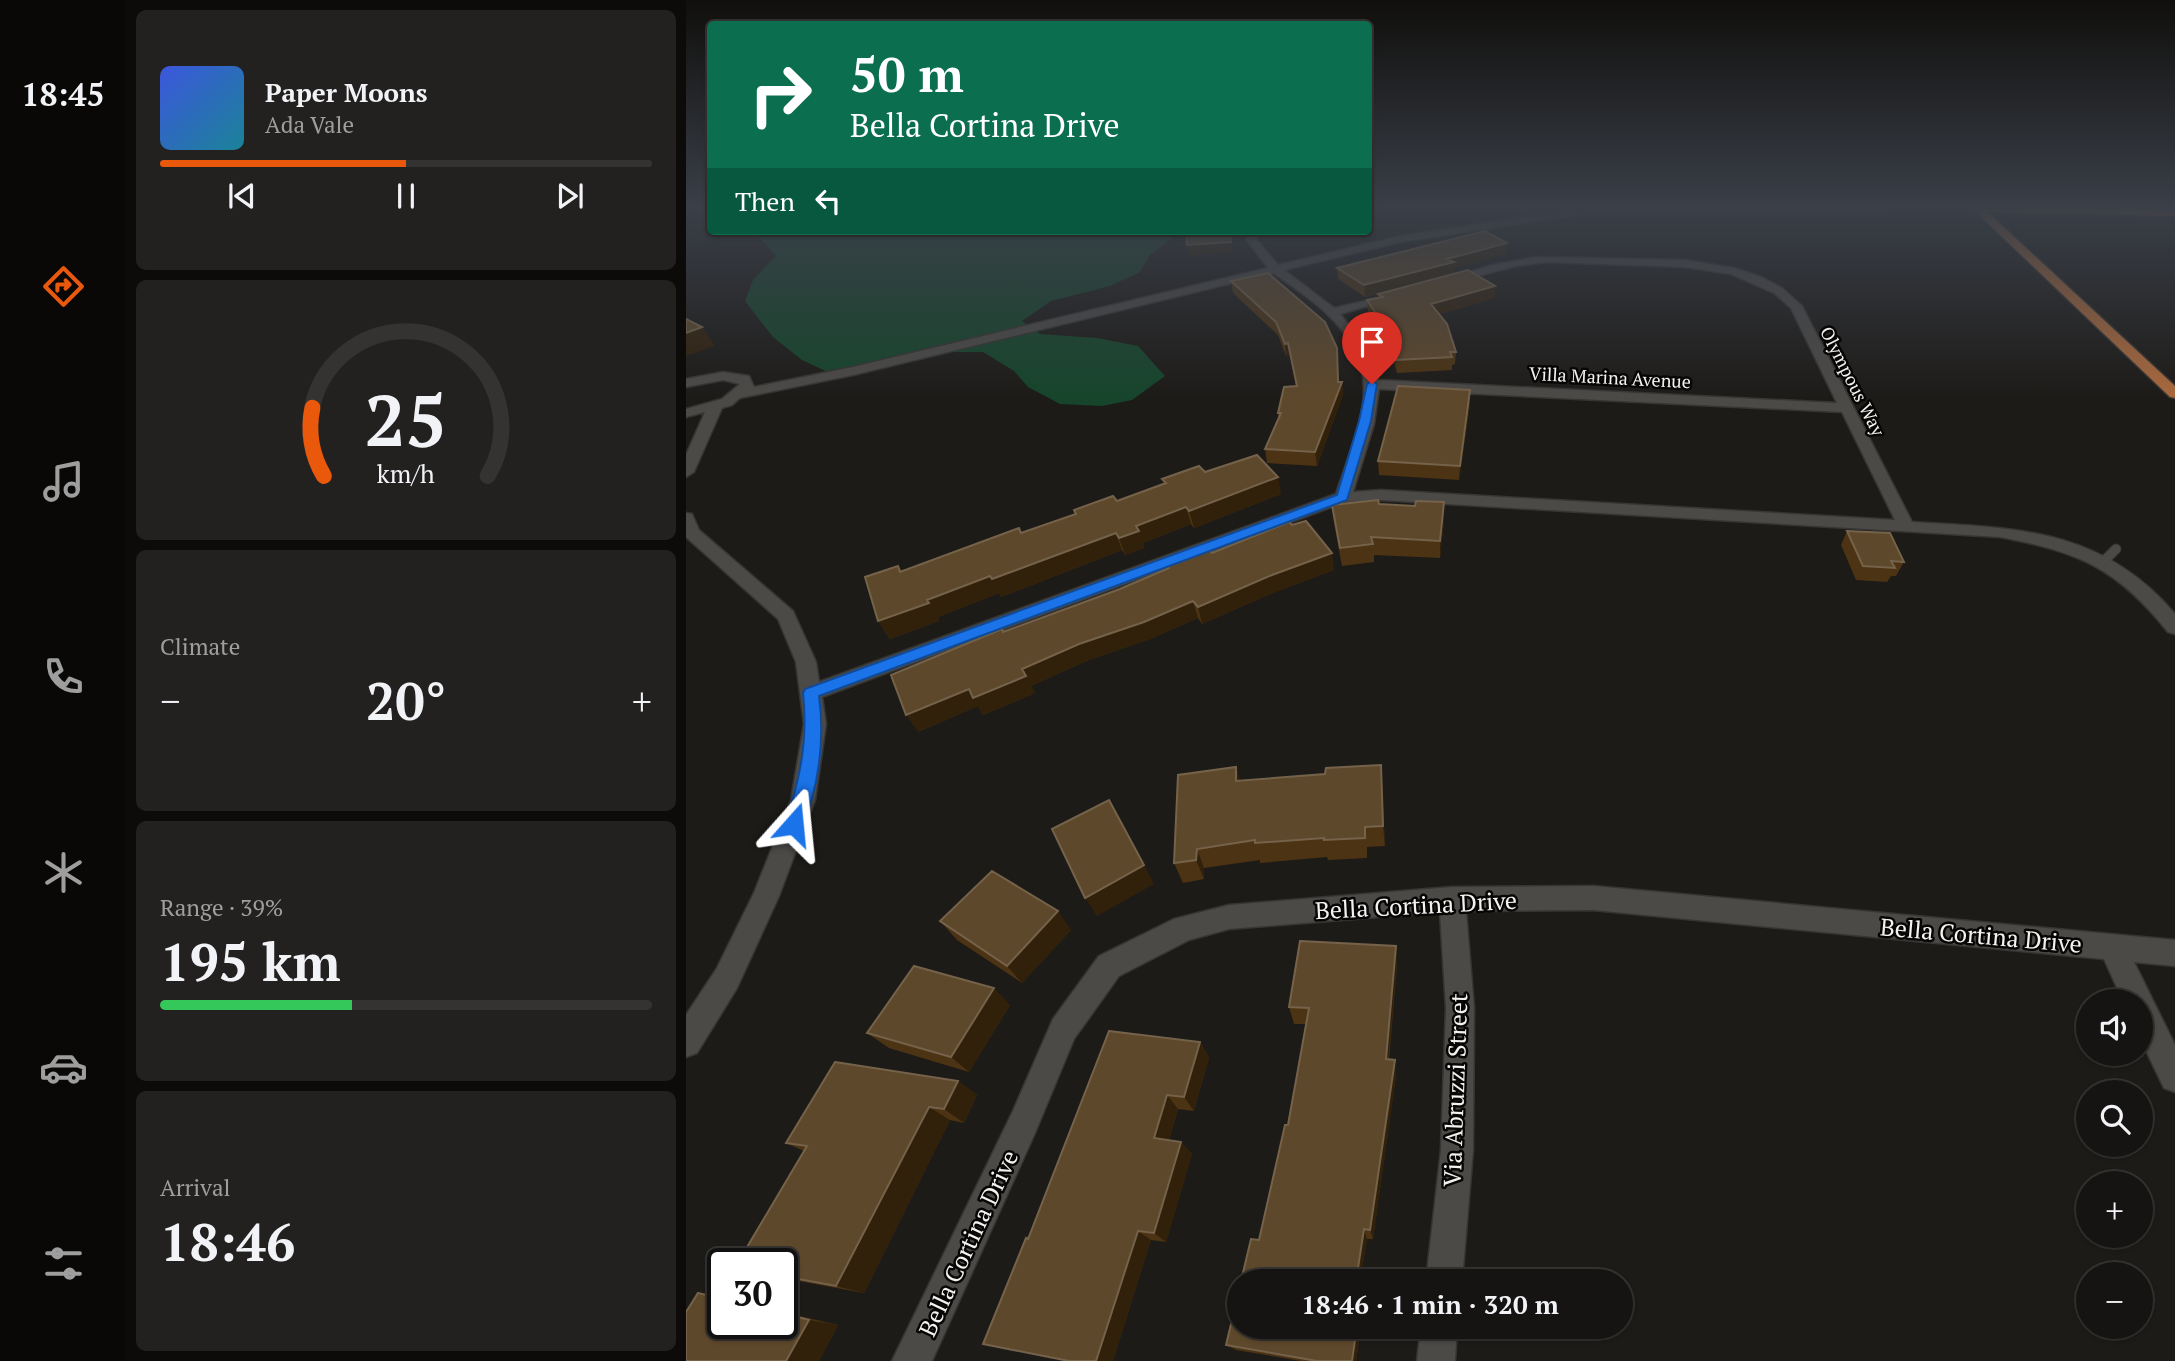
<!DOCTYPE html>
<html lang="en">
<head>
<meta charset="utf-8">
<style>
  body { margin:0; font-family:"PT Serif",serif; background:#232120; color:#f1f3f6; height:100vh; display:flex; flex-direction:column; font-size:26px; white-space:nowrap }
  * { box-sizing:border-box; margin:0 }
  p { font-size:23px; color:#9e9e9f }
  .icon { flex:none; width:38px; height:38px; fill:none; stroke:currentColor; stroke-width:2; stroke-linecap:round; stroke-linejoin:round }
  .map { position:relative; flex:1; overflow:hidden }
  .side { display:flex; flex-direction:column; gap:10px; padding:10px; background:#0c0b0a; width:560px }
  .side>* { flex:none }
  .banner { position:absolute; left:21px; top:21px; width:665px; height:214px; border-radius:7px; box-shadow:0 2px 5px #0004,0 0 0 2px #353332; background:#0b6e4f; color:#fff; overflow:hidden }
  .controls { position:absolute; left:1390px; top:989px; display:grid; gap:14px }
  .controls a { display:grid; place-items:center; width:77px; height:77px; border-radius:50%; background:#161412; box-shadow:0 2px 5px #0004,0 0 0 2px #353332; font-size:35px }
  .speed { position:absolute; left:21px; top:1248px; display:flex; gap:14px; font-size:35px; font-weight:700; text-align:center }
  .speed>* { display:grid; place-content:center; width:91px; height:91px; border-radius:50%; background:#161412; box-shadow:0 2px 5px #0004,0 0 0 2px #353332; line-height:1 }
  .speed .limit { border:4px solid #111; border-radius:10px; background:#fff; color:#111 }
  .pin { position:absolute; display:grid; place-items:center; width:60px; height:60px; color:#fff; margin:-72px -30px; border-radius:50% 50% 50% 0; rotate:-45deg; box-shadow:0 0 7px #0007 }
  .pin .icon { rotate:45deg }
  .me { position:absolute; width:77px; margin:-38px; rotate:18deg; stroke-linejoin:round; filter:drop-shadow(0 0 5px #0008) }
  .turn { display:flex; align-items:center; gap:24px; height:147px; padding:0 28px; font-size:32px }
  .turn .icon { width:91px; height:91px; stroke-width:2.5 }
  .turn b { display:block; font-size:49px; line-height:60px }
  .then { display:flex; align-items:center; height:66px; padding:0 28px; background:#0003; gap:14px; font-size:26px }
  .big { font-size:52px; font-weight:600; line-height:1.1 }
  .side .tile { flex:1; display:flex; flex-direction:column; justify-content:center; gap:10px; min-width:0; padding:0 24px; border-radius:10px; background:#232120 }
  .side .dial { align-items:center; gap:0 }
  .dial svg { height:182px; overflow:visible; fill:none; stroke:#353332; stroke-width:7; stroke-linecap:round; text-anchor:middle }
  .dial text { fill:#f1f3f6; stroke:none }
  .song { display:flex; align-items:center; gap:21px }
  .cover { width:84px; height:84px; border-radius:10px; background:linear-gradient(135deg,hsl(230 70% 55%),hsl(190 70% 35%)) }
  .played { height:7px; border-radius:4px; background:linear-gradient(90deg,#ea580c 50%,#353332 50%) }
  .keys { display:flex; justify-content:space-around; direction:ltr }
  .heat { display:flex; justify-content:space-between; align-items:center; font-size:38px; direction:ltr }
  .charge { height:10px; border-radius:5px; background:linear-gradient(90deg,#34c759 39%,#353332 0) }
  .trip { position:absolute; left:541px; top:1269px; width:406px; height:70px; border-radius:35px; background:#161412; box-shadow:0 2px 5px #0004,0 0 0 2px #353332; font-weight:600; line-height:70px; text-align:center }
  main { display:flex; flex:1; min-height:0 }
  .dock { display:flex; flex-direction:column; width:126px; justify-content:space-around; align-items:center; background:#090807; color:#9e9e9f }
  .dock .icon { width:49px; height:49px }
  .dock .current { color:#ea580c }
  .dock b { font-size:32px; color:#f1f3f6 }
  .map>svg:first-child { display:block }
  .green { fill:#16452b }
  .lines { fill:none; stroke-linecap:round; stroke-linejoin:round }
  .service-casing { stroke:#363533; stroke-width:11 }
  .minor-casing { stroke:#363533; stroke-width:3 }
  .primary-casing { stroke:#363533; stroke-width:3 }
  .motorway-casing { stroke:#363533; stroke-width:3 }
  .service { stroke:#4c4a47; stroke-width:9 }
  .minor { fill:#4c4a47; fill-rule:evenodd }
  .primary { fill:#ab693c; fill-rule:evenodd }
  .motorway { fill:#eb7e34; fill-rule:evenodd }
  .wall { fill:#4c3313 }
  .shaded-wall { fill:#31210b }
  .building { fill:#5e482b; stroke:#75624a; stroke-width:2 }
  .route { fill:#1a73e8; stroke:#114b97; stroke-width:2 }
  .labels { text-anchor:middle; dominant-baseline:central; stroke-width:5; stroke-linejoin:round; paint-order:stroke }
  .far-street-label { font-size:18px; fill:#f4f2f1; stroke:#070605 }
  .near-street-label { font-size:24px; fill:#f4f2f1; stroke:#070605 }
</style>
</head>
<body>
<main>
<nav class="dock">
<b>18:45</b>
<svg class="icon current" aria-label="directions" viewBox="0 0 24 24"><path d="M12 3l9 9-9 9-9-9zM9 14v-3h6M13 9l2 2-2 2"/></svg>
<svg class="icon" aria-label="music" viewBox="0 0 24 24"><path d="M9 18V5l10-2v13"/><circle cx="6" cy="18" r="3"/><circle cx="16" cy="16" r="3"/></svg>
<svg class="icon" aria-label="phone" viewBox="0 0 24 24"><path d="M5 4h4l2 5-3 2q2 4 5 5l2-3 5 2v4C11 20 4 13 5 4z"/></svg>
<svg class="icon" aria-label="climate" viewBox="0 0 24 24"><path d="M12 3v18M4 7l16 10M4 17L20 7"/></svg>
<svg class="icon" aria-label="car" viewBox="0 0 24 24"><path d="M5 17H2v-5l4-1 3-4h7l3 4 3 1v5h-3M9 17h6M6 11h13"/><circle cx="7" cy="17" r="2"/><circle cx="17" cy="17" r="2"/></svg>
<svg class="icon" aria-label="filters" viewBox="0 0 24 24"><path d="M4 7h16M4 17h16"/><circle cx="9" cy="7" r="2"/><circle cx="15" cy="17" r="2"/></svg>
</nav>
<section class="side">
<div class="tile">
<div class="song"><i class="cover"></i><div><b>Paper Moons</b><p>Ada Vale</p></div></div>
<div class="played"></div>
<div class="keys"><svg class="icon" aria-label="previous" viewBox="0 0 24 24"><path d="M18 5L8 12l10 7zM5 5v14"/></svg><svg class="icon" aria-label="pause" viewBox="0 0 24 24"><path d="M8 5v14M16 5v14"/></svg><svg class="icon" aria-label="next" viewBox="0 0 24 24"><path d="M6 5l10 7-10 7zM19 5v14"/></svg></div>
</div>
<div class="tile dial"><svg viewBox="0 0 100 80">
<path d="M14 69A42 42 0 1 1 86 69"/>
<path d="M14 69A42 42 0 0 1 9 39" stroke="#ea580c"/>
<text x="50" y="56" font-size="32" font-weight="700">25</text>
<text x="50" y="72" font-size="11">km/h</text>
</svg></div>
<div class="tile"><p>Climate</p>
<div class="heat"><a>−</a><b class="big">20°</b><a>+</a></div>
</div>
<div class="tile"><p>Range · 39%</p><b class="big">195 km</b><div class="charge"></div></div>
<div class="tile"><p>Arrival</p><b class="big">18:46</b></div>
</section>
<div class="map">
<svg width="1489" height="1361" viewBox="0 0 1489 1361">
  <rect width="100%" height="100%" fill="#1d1b18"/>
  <path class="green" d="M53,231H495L464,255L454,272L424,286L365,301L336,321L354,334L411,338L452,346L479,376L446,400L416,406L374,404L342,387L328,371L297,352H259L146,374L116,360L87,337L59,301L67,280L90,256L74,238Z"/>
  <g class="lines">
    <defs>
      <path id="service" d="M1418,561L1430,549"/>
      <path id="minor" d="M896,208H1204L1199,211L903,213L715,242L598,270L648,308L710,294V298L654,314L678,343L692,380L1151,403L1105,308L1088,293L1045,274L999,267L861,262L830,266L761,284L755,281L806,265L851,257L999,260L1048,268L1075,277L1096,288L1116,306L1226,522C1330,528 1416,528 1489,614V634L1482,632C1431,568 1393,552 1314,537L695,500L659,502L136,697L140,724L129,800L93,896L51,988L11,1053L0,1057V1015L31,968L68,893L105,800L118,724L110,662L92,619L0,537V513L6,514L13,530L107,611L130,662L133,682L650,494C673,423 704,373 639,312C623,297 605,286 588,273L167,375L54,398L46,405L36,408L8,472L0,477V455L19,412L0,417V409L36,399L54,384L37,380L0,387V379L37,372L63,376L68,387L167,367L582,268L560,239L562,231H572L570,239L592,265L715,236ZM693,389L1156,412L1209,520L695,490L667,492L688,424Z
        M907,886L1489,940V966L1448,962L1489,1045V1092L1478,1088L1454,1038V1001H1437L1418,959L907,910L780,911L788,1008L787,1150L776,1281H740L755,1150L760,1008L754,912L543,929L503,940L433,976L388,1039L349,1133L246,1361H206L327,1111L367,1019L413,956L488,919L543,905L766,887Z
        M735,1326H771L769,1361H731Z"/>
      <path id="primary" d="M1286,208H1297L1489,386V398L1484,397Z"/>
      <path id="motorway" d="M1289,208L1489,210V216L1294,211Z"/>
    </defs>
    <use href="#service" class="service-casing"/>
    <use href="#minor" class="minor-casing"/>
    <use href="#primary" class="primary-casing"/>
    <use href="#motorway" class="motorway-casing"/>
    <use href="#service" class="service"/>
    <use href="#minor" class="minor"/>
    <use href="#primary" class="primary"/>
    <use href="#motorway" class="motorway"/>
  </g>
  <path class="wall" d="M820,254L767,268V274L679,297L652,279L651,268Z
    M545,281L651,348L653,382H656L657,395L631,466L581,463L579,449L592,418V413L610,386L604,356H600L592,335L547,293Z
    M692,294L809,298L753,314L770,352L769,364L766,365V370L711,373L705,349L682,312L681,300L692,298Z
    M784,390V404L773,480L693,475L692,461Z
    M519,472L595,494L508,528L505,524L457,543L458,548L439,555L436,550L315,597L313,593L252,617L253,621L204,639L192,621L212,566L216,571L335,533L389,514L388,510L431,501L478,484L476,479Z
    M758,502V520L754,558L688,555V562L656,566L648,523L646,505L693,504L729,506Z
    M1161,531L1218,562L1210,576H1205L1201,582L1170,580L1155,545Z
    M526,553L648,570L589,592L516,624L512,618L464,639L400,661L345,686L349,693L297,715L292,706L232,732L317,632L434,589L482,568V566Z
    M550,767L554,781L696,785L699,846L681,847V858L642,860L641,857L574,863V860L518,868V879L497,883L488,863Z
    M254,921L385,930L336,983L271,940Z
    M711,964L703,1060L710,1075L687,1239H681L674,1281H555L573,1240L602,1125L620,1024H608L603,1007Z
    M324,1005L283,1072L203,1048L181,1033Z
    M514,1042L523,1058L508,1111L492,1109L483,1140L495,1142L506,1154L480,1242L465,1240L427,1361H382L342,1239Z
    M272,1081L291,1095L278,1123L264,1120L178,1293L96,1278V1264L118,1151L100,1143Z
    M12,1293L37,1298V1323H96V1312L152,1325L133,1361H0V1312Z
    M553,1326H675L670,1361H615L550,1350L540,1345Z"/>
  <path class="shaded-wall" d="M682,208H711L682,214Z
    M545,242L547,252L503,256L501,245Z
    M821,243L820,254L767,268V274L679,297L678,285L761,259Z
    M809,286V298L745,316V304Z
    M16,327L29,346L0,356V333Z
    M602,343L604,356H600L599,344Z
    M651,348L653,389L656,382L657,395L631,466L629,452Z
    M784,390V404L773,480L774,466Z
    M592,477L595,494L508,528L503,511Z
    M758,502V520L754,558V541Z
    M500,507L505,524L457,543L458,548L439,555L433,538L450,526Z
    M430,533L436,550L315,597L313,593L252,617L253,621L204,639L192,621L241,600L304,576Z
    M646,553L648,570L589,592L516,624L512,607L586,575Z
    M507,601L512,618L464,639L400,661L345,686L336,669L393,644Z
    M340,676L349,693L297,715L292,706L232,732L220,715L283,689Z
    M695,765L696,785L699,846L697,826Z
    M550,767L556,787L550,781Z
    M511,849L518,868V879L510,860Z
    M458,865L468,884L411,916L399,898Z
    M372,911L385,930L336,983L321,966Z
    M710,946L711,964L701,1074L700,1059Z
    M308,988L324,1005L283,1072L265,1057Z
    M514,1042L523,1058L508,1111L498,1097Z
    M709,1060L710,1075L687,1239L684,1230Z
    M272,1081L291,1095L278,1123L258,1109Z
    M481,1095L492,1109L480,1150L468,1138Z
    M243,1107L264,1120L178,1293L150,1286Z
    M495,1142L506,1154L480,1242L468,1233Z
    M678,1229L681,1239L674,1281H670Z
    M452,1231L465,1240L427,1361H410Z
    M123,1320L152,1325L133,1361H100Z
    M671,1326H675L670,1361H666Z"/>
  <path class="building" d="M500,231H543L545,242L501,245Z
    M799,231L821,243L761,259L768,262L678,285L651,268Z
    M782,270L809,286L745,304L761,324L770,352H764L766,357L710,360L705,336L681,300L697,297L692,294Z
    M582,273L639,322L651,348L652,382H656L629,452L579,449L595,413H592L598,387L611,386L602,343L599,344L590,322L545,281Z
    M0,319L16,327L0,333Z
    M712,386L784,390L774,466L692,461Z
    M571,455L592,477L503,511L500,507L450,526L453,531L433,538L430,533L306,579L304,576L241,600L243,603L192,621L179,577L212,566L214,572L333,528L335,533L390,514L388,510L427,496L431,501L480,483L476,479L513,466L519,472Z
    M692,500L693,504L729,506L730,501L758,502L754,541L685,537L687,544L654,548L646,505Z
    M620,521L646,553L586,575L512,607L507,601L458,622L393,644L336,669L340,676L287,698L283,689L220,715L205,675L316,629L317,632L434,589L483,568L482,566L524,550L526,553L603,522L606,525Z
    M1161,531L1204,533L1218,562L1205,561L1209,568L1177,566Z
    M695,765L697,826L679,827V838L638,840V838L569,843V840L511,849L510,860L488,863L492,775L550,767V781L639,774L640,768Z
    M423,800L458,865L399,898L366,829Z
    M306,871L372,911L321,966L254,921Z
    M614,941L710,946L700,1059L709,1060L684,1230L678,1229L670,1281H555L565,1239L573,1240L599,1125H602L623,1008L603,1007Z
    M228,966L308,988L265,1057L181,1033Z
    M423,1031L514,1042L498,1097L481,1095L468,1138L495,1142L468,1233L452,1231L410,1361H383L297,1344L340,1238L342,1239Z
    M149,1062L272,1081L258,1109L243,1107L150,1286L96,1276V1264H51L121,1146L100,1143Z
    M553,1291V1326H671L666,1361H631L540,1345Z
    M12,1293L37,1299V1323H96V1313L123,1320L100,1361H0V1312Z"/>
  <linearGradient id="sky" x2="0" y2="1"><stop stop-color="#100f0d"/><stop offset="0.52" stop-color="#3a3f48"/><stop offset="1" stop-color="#3a3f48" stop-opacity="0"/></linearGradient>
  <rect width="1489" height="399" fill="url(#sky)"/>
  <path class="route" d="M686,381L691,384L685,421L661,500L133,696C139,739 133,791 114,830L108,832L101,830L98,824C114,783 122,737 117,693L119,689L651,495L673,421L681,384Z"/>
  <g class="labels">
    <g class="far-street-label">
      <text transform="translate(924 377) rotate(3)">Villa Marina Avenue</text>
      <text transform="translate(1167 381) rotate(63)">Olympous Way</text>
    </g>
    <g class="near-street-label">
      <text transform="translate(730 905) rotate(-3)">Bella Cortina Drive</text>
      <text transform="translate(1295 935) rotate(5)">Bella Cortina Drive</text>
      <text transform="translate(769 1090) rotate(-88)">Via Abruzzi Street</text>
      <text transform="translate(282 1243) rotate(-65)">Bella Cortina Drive</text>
    </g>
  </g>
</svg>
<div class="controls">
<a><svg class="icon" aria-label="sound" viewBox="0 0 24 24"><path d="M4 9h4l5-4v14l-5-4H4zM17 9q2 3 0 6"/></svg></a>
<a><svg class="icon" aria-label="search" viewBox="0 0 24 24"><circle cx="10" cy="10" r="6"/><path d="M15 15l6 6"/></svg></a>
<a>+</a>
<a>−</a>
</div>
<div class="speed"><div class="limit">30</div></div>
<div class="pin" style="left:686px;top:384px;background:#d93025"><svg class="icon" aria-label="arrive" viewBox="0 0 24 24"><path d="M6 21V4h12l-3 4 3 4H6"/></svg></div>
<svg class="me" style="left:108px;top:824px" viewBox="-20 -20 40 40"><path d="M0-17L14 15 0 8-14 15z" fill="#1a73e8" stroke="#fff" stroke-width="4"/></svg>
<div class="trip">18:46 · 1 min · 320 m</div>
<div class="banner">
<div class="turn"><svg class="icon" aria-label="right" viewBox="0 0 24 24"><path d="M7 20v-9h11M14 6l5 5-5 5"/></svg><div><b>50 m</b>Bella Cortina Drive</div></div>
<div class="then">Then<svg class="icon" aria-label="left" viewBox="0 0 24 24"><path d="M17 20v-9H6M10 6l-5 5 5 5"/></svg></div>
</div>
</div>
</main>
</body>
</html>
